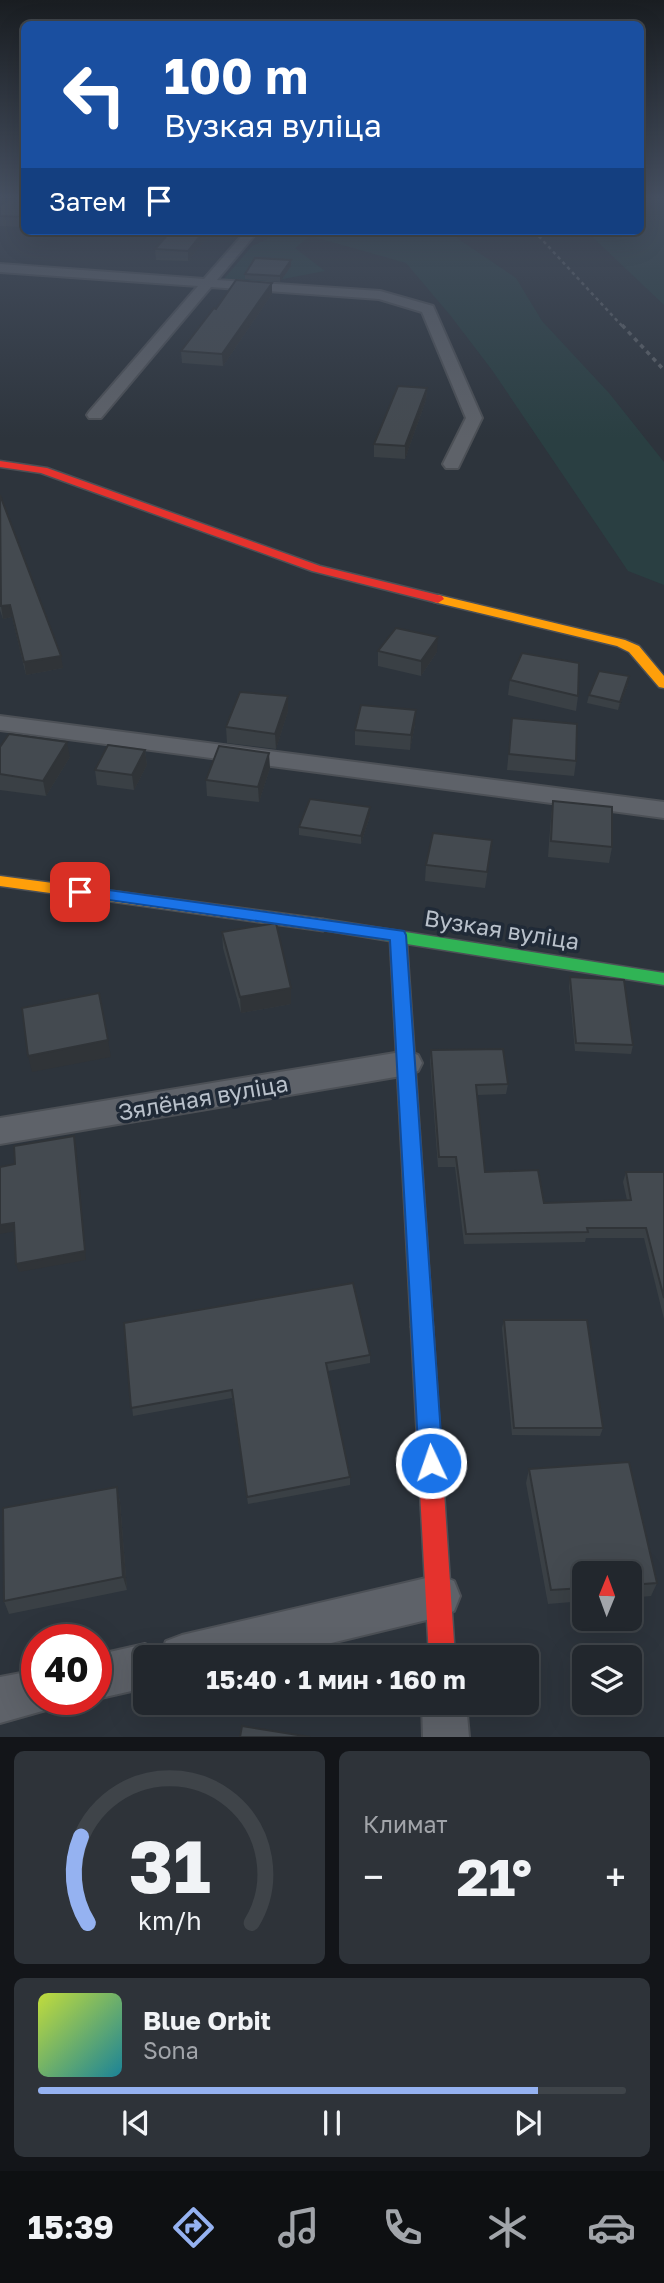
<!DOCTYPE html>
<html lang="ru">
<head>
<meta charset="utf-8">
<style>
  body { margin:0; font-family:"Golos Text",sans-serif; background:#2e3339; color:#f1f3f6; height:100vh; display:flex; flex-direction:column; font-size:26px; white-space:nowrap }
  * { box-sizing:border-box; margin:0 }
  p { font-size:23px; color:#a2a5aa }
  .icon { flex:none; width:38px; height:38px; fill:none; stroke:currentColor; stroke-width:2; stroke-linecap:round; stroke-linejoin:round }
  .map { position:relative; height:1737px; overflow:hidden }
  .side { display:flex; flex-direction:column; gap:14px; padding:14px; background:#131519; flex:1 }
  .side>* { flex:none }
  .hud { position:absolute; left:21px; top:21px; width:623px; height:214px; border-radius:10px; box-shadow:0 7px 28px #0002,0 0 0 2px #3f4449; background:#1a4fa0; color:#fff; overflow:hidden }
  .needle { width:46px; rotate:1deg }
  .fabs { position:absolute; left:572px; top:1561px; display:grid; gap:14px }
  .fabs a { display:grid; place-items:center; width:70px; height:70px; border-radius:10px; background:#22272d; box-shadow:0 7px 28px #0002,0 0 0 2px #3f4449; font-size:35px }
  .speed { position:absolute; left:21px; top:1624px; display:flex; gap:14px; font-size:35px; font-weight:700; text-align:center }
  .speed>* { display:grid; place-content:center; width:91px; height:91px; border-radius:50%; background:#22272d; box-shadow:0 7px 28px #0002,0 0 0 2px #3f4449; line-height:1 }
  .speed .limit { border:10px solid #d22; background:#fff; color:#111 }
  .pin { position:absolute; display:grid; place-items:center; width:60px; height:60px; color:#fff; margin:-30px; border-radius:14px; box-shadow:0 4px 10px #0006 }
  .me { position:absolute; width:77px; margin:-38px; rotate:357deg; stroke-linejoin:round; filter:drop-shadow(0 0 5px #0008) }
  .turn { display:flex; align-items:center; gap:24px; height:147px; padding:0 28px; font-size:32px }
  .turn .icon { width:91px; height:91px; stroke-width:2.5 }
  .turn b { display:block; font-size:49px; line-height:60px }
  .then { display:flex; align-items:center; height:66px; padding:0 28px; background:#0003; gap:14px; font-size:26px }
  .big { font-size:52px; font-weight:700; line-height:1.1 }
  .side .card { flex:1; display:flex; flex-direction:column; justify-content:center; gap:10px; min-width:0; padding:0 24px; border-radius:10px; background:#2e3339 }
  .side .dial { align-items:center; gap:0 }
  .dial svg { height:182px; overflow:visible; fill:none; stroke:#3f4449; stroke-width:7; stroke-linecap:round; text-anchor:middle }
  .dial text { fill:#f1f3f6; stroke:none }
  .song { display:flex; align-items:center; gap:21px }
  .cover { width:84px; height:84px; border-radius:10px; background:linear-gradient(135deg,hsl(70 70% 55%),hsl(190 70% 35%)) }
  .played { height:7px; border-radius:4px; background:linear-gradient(90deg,#95b2f1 85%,#3f4449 85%) }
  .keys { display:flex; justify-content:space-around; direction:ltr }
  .heat { display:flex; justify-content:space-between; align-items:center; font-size:38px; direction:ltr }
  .side .tiles { flex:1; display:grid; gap:14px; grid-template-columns:1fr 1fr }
  .card:last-child { grid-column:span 2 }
  .trip { position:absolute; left:133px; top:1645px; width:406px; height:70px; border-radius:10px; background:#22272d; box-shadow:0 7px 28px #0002,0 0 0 2px #3f4449; font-weight:700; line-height:70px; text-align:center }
  .tab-bar { display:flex; height:112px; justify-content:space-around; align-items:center; background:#0e1012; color:#a2a5aa }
  .tab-bar .icon { width:49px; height:49px }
  .tab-bar .active { color:#95b2f1 }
  .tab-bar b { font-size:32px; color:#f1f3f6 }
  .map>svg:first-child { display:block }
  .green { fill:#2a3f42 }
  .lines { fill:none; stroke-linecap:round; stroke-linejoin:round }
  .street-casing { stroke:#4c5056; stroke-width:4 }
  .fast-casing { stroke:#4c5056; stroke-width:3 }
  .slow-casing { stroke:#4c5056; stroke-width:3 }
  .jam-casing { stroke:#4c5056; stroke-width:3 }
  .street { fill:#5e6269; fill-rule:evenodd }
  .fast { fill:#30b455; fill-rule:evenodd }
  .slow { fill:#ff9f0a; fill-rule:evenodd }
  .jam { fill:#e5322d; fill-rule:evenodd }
  .rail-far1 { stroke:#5c6167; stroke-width:2.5; stroke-dasharray:3.5 3.5; stroke-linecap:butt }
  .rail { stroke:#5c6167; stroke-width:3.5; stroke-dasharray:4.5 4.5; stroke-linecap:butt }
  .wall { fill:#3a4045 }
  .shaded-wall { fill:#303438 }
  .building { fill:#444a50; stroke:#303438; stroke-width:2 }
  .route { fill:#1a73e8; stroke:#114b97; stroke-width:2 }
  .labels { text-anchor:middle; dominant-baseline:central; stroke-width:7; stroke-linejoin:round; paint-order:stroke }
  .street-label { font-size:23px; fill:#b9c1cb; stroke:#202a37 }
</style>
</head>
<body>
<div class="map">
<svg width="664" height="1737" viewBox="0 0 664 1737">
  <rect width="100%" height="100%" fill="#2d343c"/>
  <path class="green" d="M641,195H659L664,202V305L586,231H640Z
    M285,231H453L457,238L516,278L542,321L609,393L664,462V585L628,571L492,370L450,315L406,263L310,236L295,248L325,271L257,284L223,280L252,246Z"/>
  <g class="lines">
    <defs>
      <path id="street" d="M246,231H258L217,280L380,291L433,306L482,418L458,468H446L443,464L466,418L422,312L379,299L211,287L101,418H89L87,415L89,412L198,286L0,272V264L204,279Z
        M0,716L664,802V818L0,730Z
        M407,1051L418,1055L422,1063L418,1071L407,1075L0,1144V1118Z
        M439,1575L454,1581L460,1596L454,1611L439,1617L273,1657H145V1688L96,1699V1655L145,1644L162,1653L166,1641L182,1635Z
        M37,1670V1699H56L53,1708L0,1723V1677Z
        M422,1703H466L469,1737H423Z"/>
      <path id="fast" d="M323,919L664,973V985L407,944L433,1327L430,1334L422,1337L414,1334L411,1327L390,941L317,929L315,925L317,921Z"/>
      <path id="slow" d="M438,595L625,640L639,646L664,676V688L659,687L629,652L617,646L434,602L432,599Z
        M0,876L323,919L331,925L323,931L0,886Z"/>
      <path id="jam" d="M0,461L47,468L320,566L442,596L444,599L438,603L312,571L41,473L0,467Z
        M422,1317L430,1320L433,1327L455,1657H429L411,1327L414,1320Z"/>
    </defs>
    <use href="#street" class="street-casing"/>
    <use href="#fast" class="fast-casing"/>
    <use href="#slow" class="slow-casing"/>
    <use href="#jam" class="jam-casing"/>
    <use href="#street" class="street"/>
    <use href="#fast" class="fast"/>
    <use href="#slow" class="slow"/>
    <use href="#jam" class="jam"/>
    <path class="rail-far1" d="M534,231L623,327"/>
    <path class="rail" d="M622,325L664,370"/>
  </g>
  <path class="wall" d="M24,195V227L0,226V205Z
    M212,232L188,261L156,260L155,249Z
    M291,266L280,282L245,279V274Z
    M272,283V294L223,366L182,363L181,351Z
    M427,388L426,400L405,459L374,457V444Z
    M0,495L63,668L26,675L12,617L3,619L0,610Z
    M378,651L437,652L421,676L378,666Z
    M510,680L578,696L576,711L508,695Z
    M628,684L618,710L587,703L589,695Z
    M288,696V711L276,749L227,743L226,727Z
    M512,718L576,761L574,776L507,770Z
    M415,725L410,750L355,745V730Z
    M0,747L70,757L46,796L0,790Z
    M145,750L147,765L134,790L97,785L95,770Z
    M270,768L259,802L207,796L206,780Z
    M553,801L612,847L609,863L548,857L551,817Z
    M370,807V816L361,844L299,835V827Z
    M490,856L485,888L425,881L426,865Z
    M222,932L291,1004L241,1013L223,948Z
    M570,977L633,1045L631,1054L575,1051L569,986Z
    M431,1050L508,1084L506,1094L477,1095L485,1172L544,1203L627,1200L623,1182L626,1172H664V1319L644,1238H586L585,1242L464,1244L455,1167H438L430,1060Z
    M504,1320L603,1428L600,1436L512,1435L502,1328Z
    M124,1323L370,1355V1363L328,1371L350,1477V1485L248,1504L232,1398L133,1416Z
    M529,1469L657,1583L651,1596L630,1598V1573H584V1601L548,1604L526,1483Z
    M117,1487L120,1502L127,1590L9,1614L4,1601Z"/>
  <path class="shaded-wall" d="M0,195H13L0,204Z
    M204,231H212V232L188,261V251Z
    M291,260V266L280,282V276Z
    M272,283V294L223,366L222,354Z
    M427,388L426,400L405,459V446Z
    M10,605L12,617L3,619L1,606Z
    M438,637L437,652L421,676V661Z
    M61,656L63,668L26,675L24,662Z
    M629,676L628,684L618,710L620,702Z
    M288,696V711L276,749L275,734Z
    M416,710L415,725L410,750L411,735Z
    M67,742L70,757L46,796L43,781Z
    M145,750L147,765L134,790L132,775Z
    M269,753L270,768L259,802L258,787Z
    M370,807V816L361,844V836Z
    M291,988V1004L241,1013L240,997Z
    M108,1040L111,1057L32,1072L28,1056Z
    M74,1136L76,1144L86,1260L19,1272L16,1264Z
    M14,1223L17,1231L0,1234V1225Z
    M117,1487L120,1502L127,1590L123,1577Z"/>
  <path class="building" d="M19,195H24V217L0,216V205Z
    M171,231H204L188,251L155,249Z
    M255,258L291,260L280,276L245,274Z
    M236,280L272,283L222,354L181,351L214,308L216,309Z
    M398,386L427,388L405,446L374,444Z
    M0,495L61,656L24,662L10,605L1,606Z
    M396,628L438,637L421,661L378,651Z
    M522,653L579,663L578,696L510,680Z
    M599,671L629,676L620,702L589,695Z
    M240,692L288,696L275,734L226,727Z
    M361,705L416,710L411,735L355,730Z
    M512,718L577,724L576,761L509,754Z
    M9,734L67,742L43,781L0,774V747Z
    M108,745L145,750L132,775L95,770Z
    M219,746L269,753L258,787L206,780Z
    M310,799L370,807L361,836L299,827Z
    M553,801L612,807V847L551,841Z
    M433,833L492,840L487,872L426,865Z
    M276,923L291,988L240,997L222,932Z
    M570,977L624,980L633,1045L576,1043Z
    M99,993L108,1040L28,1056L22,1008Z
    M503,1049L508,1084L476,1085L485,1172L538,1170L544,1203L631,1200L626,1172H664V1298L646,1228H587L588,1232L466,1234L456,1157H439L431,1050Z
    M74,1136L85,1251L16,1264L14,1223L0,1225V1167L15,1164L14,1146Z
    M353,1283L370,1355L326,1363L350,1477L247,1497L232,1390L131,1408L124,1323Z
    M504,1320H587L603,1428H514Z
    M629,1462L657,1583L630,1585V1573H584V1588L551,1590L529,1469Z
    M117,1487L123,1577L4,1601L3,1508Z
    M242,1726L310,1737H240Z"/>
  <linearGradient id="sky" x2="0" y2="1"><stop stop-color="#191d21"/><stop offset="0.45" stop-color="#465061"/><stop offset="1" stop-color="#465061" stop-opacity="0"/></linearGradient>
  <rect width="664" height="438" fill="url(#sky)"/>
  <path class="route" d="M80,886L404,931L406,935L443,1463L440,1471L431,1475L423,1471L419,1463L390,940L74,895L72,892Z"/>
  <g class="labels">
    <g class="street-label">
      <text transform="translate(502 929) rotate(9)">Вузкая вуліца</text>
      <text transform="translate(203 1097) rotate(-10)">Зялёная вуліца</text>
    </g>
  </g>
</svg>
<div class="fabs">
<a><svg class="needle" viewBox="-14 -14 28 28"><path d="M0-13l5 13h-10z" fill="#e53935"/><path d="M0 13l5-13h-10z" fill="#a2a5aa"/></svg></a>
<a><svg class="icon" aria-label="layers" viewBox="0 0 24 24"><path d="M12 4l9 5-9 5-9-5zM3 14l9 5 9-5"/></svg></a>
</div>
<div class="speed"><div class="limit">40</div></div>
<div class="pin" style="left:80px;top:892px;background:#d93025"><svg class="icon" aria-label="arrive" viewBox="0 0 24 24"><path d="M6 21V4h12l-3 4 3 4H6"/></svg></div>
<svg class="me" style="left:431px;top:1463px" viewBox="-20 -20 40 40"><circle r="17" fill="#1a73e8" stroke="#fff" stroke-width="3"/><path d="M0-11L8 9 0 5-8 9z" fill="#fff"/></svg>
<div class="trip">15:40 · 1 мин · 160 m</div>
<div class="hud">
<div class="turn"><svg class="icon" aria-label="left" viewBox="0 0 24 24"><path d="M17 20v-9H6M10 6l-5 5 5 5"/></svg><div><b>100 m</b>Вузкая вуліца</div></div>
<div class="then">Затем<svg class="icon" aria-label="arrive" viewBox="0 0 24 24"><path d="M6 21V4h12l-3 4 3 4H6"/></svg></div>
</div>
</div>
<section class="side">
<div class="tiles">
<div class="card dial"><svg viewBox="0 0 100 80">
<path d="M14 69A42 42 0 1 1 86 69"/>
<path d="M14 69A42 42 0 0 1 11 31" stroke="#95b2f1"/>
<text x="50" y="56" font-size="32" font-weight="700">31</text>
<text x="50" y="72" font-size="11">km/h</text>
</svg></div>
<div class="card"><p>Климат</p>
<div class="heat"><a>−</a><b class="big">21°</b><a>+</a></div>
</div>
<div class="card">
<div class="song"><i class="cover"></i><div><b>Blue Orbit</b><p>Sona</p></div></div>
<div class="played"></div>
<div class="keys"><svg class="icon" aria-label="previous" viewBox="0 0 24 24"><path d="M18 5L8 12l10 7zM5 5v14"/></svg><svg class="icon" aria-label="pause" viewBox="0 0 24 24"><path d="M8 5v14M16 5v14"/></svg><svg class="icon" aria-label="next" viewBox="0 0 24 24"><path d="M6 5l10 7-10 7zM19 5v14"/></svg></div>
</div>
</div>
</section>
<nav class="tab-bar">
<b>15:39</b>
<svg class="icon active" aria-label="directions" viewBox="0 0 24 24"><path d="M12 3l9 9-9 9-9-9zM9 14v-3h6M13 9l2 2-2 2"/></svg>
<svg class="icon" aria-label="music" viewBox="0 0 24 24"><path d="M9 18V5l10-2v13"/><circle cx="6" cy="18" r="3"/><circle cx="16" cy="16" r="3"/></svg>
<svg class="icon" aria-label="phone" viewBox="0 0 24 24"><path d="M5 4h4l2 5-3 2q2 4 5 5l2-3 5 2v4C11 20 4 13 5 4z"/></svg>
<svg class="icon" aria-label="climate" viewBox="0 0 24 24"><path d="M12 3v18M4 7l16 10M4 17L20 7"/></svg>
<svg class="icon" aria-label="car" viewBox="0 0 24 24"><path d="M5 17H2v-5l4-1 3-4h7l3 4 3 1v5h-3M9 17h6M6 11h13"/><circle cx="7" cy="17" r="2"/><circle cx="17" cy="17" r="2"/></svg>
</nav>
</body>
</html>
